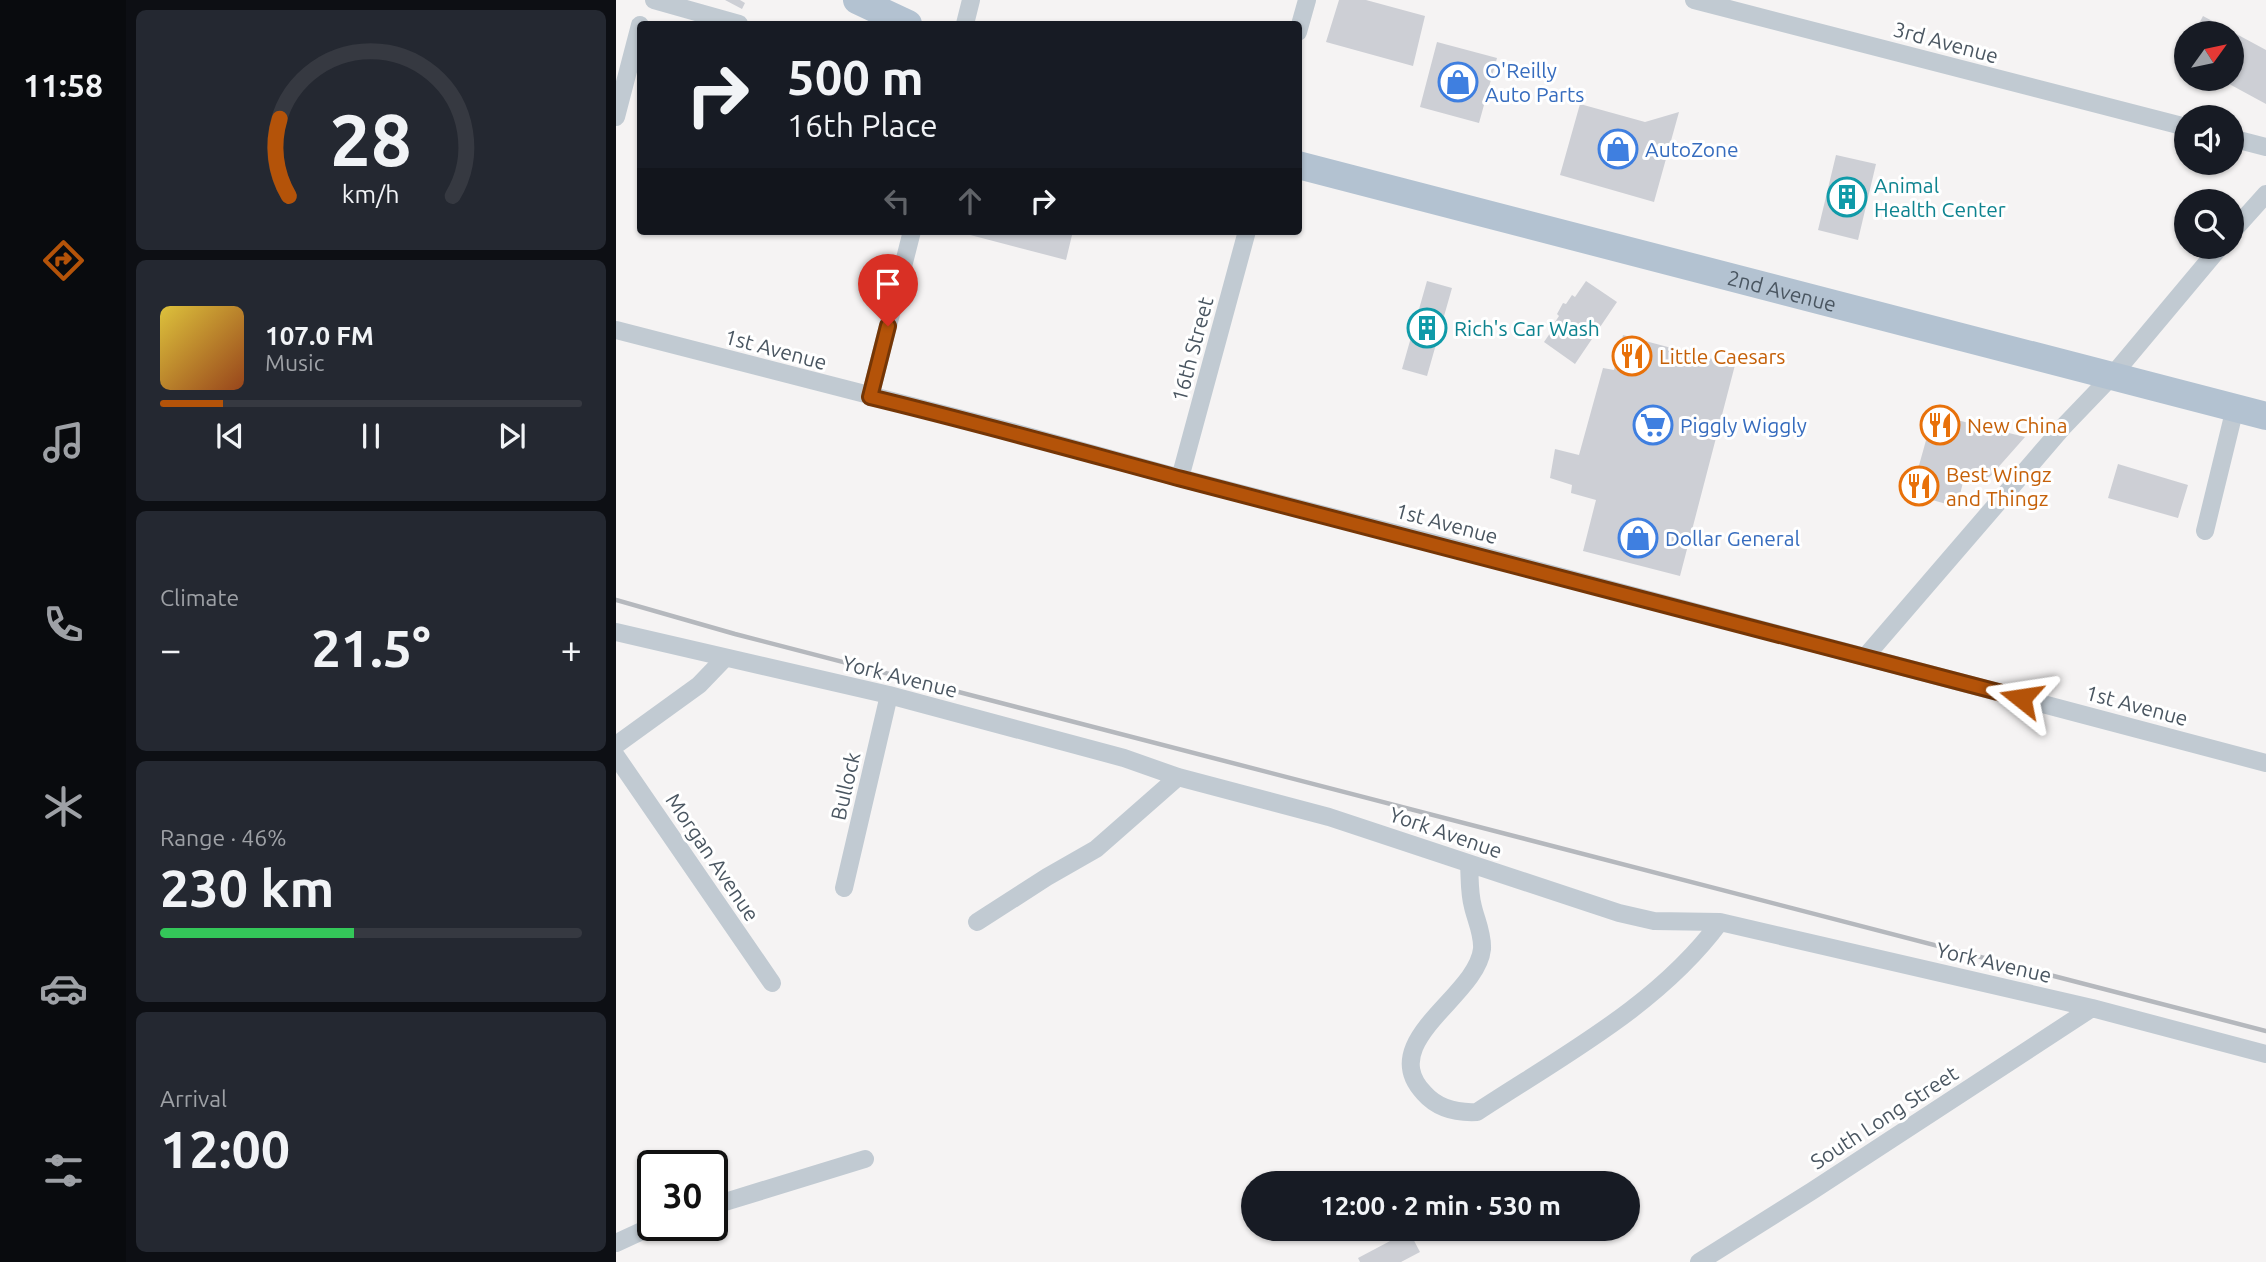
<!DOCTYPE html>
<html lang="en">
<head>
<meta charset="utf-8">
<style>
  body { margin:0; font-family:Ubuntu,sans-serif; background:#242831; color:#f1f3f6; height:100vh; display:flex; flex-direction:column; font-size:26px; white-space:nowrap }
  * { box-sizing:border-box; margin:0 }
  p { font-size:23px; color:#9ea1a6 }
  .icon { flex:none; width:38px; height:38px; fill:none; stroke:currentColor; stroke-width:2; stroke-linecap:round; stroke-linejoin:round }
  .map { position:relative; flex:1; overflow:hidden }
  .sheet { display:flex; flex-direction:column; gap:10px; padding:10px; background:#0d0f14; width:490px }
  .sheet>* { flex:none }
  .hud { position:absolute; left:21px; top:21px; width:665px; height:214px; border-radius:7px; box-shadow:0 2px 5px #0004; background:#171b24; color:#f1f3f6; overflow:hidden }
  .needle { width:46px; rotate:57deg }
  .controls { position:absolute; left:1558px; top:21px; display:grid; gap:14px }
  .controls a { display:grid; place-items:center; width:70px; height:70px; border-radius:50%; background:#171b24; box-shadow:0 2px 5px #0004; font-size:35px }
  .speed { position:absolute; left:21px; top:1150px; display:flex; gap:14px; font-size:35px; font-weight:700; text-align:center }
  .speed>* { display:grid; place-content:center; width:91px; height:91px; border-radius:50%; background:#171b24; box-shadow:0 2px 5px #0004; line-height:1 }
  .speed .limit { border:4px solid #111; border-radius:10px; background:#fff; color:#111 }
  .pin { position:absolute; display:grid; place-items:center; width:60px; height:60px; color:#fff; margin:-72px -30px; border-radius:50% 50% 50% 0; rotate:-45deg; box-shadow:0 0 7px #0007 }
  .pin .icon { rotate:45deg }
  .me { position:absolute; width:77px; margin:-38px; rotate:285deg; stroke-linejoin:round; filter:drop-shadow(0 0 5px #0008) }
  .turn { display:flex; align-items:center; gap:24px; height:147px; padding:0 35px; font-size:32px }
  .turn .icon { width:91px; height:91px; stroke-width:2.5 }
  .turn b { display:block; font-size:49px; line-height:60px }
  .lanes { display:flex; align-items:center; height:66px; padding:0 35px; background:#0003; justify-content:center; gap:35px; direction:ltr }
  .lanes .off { opacity:.35 }
  .big { font-size:52px; font-weight:700; line-height:1.1 }
  .sheet .tile { flex:1; display:flex; flex-direction:column; justify-content:center; gap:10px; min-width:0; padding:0 24px; border-radius:10px; background:#242831 }
  .sheet .dial { align-items:center; gap:0 }
  .dial svg { height:182px; overflow:visible; fill:none; stroke:#363941; stroke-width:7; stroke-linecap:round; text-anchor:middle }
  .dial text { fill:#f1f3f6; stroke:none }
  .song { display:flex; align-items:center; gap:21px }
  .cover { width:84px; height:84px; border-radius:10px; background:linear-gradient(135deg,hsl(50 70% 55%),hsl(20 70% 35%)) }
  .played { height:7px; border-radius:4px; background:linear-gradient(90deg,#b45309 15%,#363941 15%) }
  .keys { display:flex; justify-content:space-around; direction:ltr }
  .heat { display:flex; justify-content:space-between; align-items:center; font-size:38px; direction:ltr }
  .charge { height:10px; border-radius:5px; background:linear-gradient(90deg,#34c759 46%,#363941 0) }
  .trip { position:absolute; left:625px; top:1171px; width:399px; height:70px; border-radius:35px; background:#171b24; box-shadow:0 2px 5px #0004; font-weight:700; line-height:70px; text-align:center }
  main { display:flex; flex:1; min-height:0 }
  .tab-bar { display:flex; flex-direction:column; width:126px; justify-content:space-around; align-items:center; background:#090b0e; color:#9ea1a6 }
  .tab-bar .icon { width:49px; height:49px }
  .tab-bar .selected { color:#b45309 }
  .tab-bar b { font-size:32px; color:#f1f3f6 }
  .map>svg:first-child { display:block }
  .building { fill:#cdcfd5 }
  .lines { fill:none; stroke-linecap:round; stroke-linejoin:round }
  .minor { stroke:#c1cad2; stroke-width:18 }
  .primary { stroke:#b3c2d1; stroke-width:28 }
  .rail { stroke:#b5b8bd; stroke-width:4.5 }
  .route-casing { stroke:#753606; stroke-width:18 }
  .route { stroke:#b45309; stroke-width:12 }
  .labels { text-anchor:middle; dominant-baseline:central; stroke-width:6; stroke-linejoin:round; paint-order:stroke }
  .street-label { font-size:21px; fill:#4a5661; stroke:#fff }
  .shop-label { font-size:21px; fill:#366cbe; stroke:#fff; text-anchor:start }
  .culture-label { font-size:21px; fill:#0d838f; stroke:#fff; text-anchor:start }
  .food-label { font-size:21px; fill:#c56008; stroke:#fff; text-anchor:start }
</style>
</head>
<body>
<main>
<nav class="tab-bar">
<b>11:58</b>
<svg class="icon selected" aria-label="directions" viewBox="0 0 24 24"><path d="M12 3l9 9-9 9-9-9zM9 14v-3h6M13 9l2 2-2 2"/></svg>
<svg class="icon" aria-label="music" viewBox="0 0 24 24"><path d="M9 18V5l10-2v13"/><circle cx="6" cy="18" r="3"/><circle cx="16" cy="16" r="3"/></svg>
<svg class="icon" aria-label="phone" viewBox="0 0 24 24"><path d="M5 4h4l2 5-3 2q2 4 5 5l2-3 5 2v4C11 20 4 13 5 4z"/></svg>
<svg class="icon" aria-label="climate" viewBox="0 0 24 24"><path d="M12 3v18M4 7l16 10M4 17L20 7"/></svg>
<svg class="icon" aria-label="car" viewBox="0 0 24 24"><path d="M5 17H2v-5l4-1 3-4h7l3 4 3 1v5h-3M9 17h6M6 11h13"/><circle cx="7" cy="17" r="2"/><circle cx="17" cy="17" r="2"/></svg>
<svg class="icon" aria-label="filters" viewBox="0 0 24 24"><path d="M4 7h16M4 17h16"/><circle cx="9" cy="7" r="2"/><circle cx="15" cy="17" r="2"/></svg>
</nav>
<section class="sheet">
<div class="tile dial"><svg viewBox="0 0 100 80">
<path d="M14 69A42 42 0 1 1 86 69"/>
<path d="M14 69A42 42 0 0 1 10 35" stroke="#b45309"/>
<text x="50" y="56" font-size="32" font-weight="700">28</text>
<text x="50" y="72" font-size="11">km/h</text>
</svg></div>
<div class="tile">
<div class="song"><i class="cover"></i><div><b>107.0 FM</b><p>Music</p></div></div>
<div class="played"></div>
<div class="keys"><svg class="icon" aria-label="previous" viewBox="0 0 24 24"><path d="M18 5L8 12l10 7zM5 5v14"/></svg><svg class="icon" aria-label="pause" viewBox="0 0 24 24"><path d="M8 5v14M16 5v14"/></svg><svg class="icon" aria-label="next" viewBox="0 0 24 24"><path d="M6 5l10 7-10 7zM19 5v14"/></svg></div>
</div>
<div class="tile"><p>Climate</p>
<div class="heat"><a>−</a><b class="big">21.5°</b><a>+</a></div>
</div>
<div class="tile"><p>Range · 46%</p><b class="big">230 km</b><div class="charge"></div></div>
<div class="tile"><p>Arrival</p><b class="big">12:00</b></div>
</section>
<div class="map">
<svg width="1650" height="1262" viewBox="0 0 1650 1262">
  <rect width="100%" height="100%" fill="#f5f3f3"/>
  <path class="building" d="M109,0H124L129,3L126,9Z
    M723,0H750L809,16L797,66L710,42Z
    M1587,16L1650,50V104L1604,79H1615V33H1578Z
    M821,42L881,58L863,123L804,107Z
    M964,104L1029,122L1063,112L1038,202L944,175Z
    M1220,155L1260,164L1242,240L1202,230Z
    M339,231H457L450,260Z
    M811,281L836,288L811,376L786,369Z
    M970,281L1001,302L959,364L928,342L939,326L937,325L943,316L941,314L947,303L950,304L956,295L959,297Z
    M1007,335L1119,365L1064,576L967,551L980,500L955,493L956,485L934,478L939,449L963,455L987,368L998,370Z
    M1329,417L1409,437L1371,480L1349,474L1341,507L1295,494L1314,426Z
    M1502,464L1572,485L1562,518L1492,498Z
    M793,1231L804,1252L785,1262H744L742,1258Z"/>
  <g class="lines">
    <path class="minor" d="M38,0L123,24
      M1078,0L1570,127
      M349,24L355,0
      M682,32L691,0
      M0,117L24,25
      M1615,138L1650,147
      M1615,233L1650,194
      M0,330L397,432L564,478L814,542L1650,763
      M254,397L296,231
      M564,478L631,231
      M1589,531L1619,408
      M0,632L273,695L508,758L562,777L713,817L1003,913L1038,921L1104,922L1476,1008L1650,1054
      M1249,657L1448,426L1496,376L1604,247
      M0,745L83,685L109,658
      M0,756L156,983
      M853,864C854,878 853,893 857,907C860,920 867,934 866,949C861,997 759,1041 808,1093C822,1109 841,1113 861,1112C946,1056 1043,1005 1104,922
      M228,888L273,695
      M361,922L431,877L480,849L562,777
      M96,1206L249,1159
      M0,1243L39,1225
      M1083,1262L1196,1191L1476,1008"/>
    <g class="primary">
      <path d="M241,0L292,24"/>
      <path id="s1" d="M682,165L1650,416"/>
    </g>
    <path class="rail" d="M0,600L119,634L1650,1031"/>
  </g>
  <g class="lines">
    <defs>
      <path id="route" d="M272,326L254,397C358,422 462,451 566,479C846,552 1125,625 1405,698"/>
    </defs>
    <use href="#route" class="route-casing"/>
    <use href="#route" class="route"/>
  </g>
  <defs>
    <symbol id="shop-ring" viewBox="-11 -11 22 22"><circle r="9.5" fill="#fff" stroke="#3f7fe0" stroke-width="1.5"/><path d="M-5-2.5h2.3a2.7 3.5 0 0 1 5.4 0H5L5.5 6h-11ZM-1.5-2.5h3a1.5 2.3 0 0 0-3 0Z" fill="#3f7fe0"/></symbol>
    <symbol id="building-ring" viewBox="-11 -11 22 22"><circle r="9.5" fill="#fff" stroke="#0f9aa8" stroke-width="1.5"/><path d="M-4-6H4V6H1V3H-1V6H-4ZM-2.5-4.3h1.7v1.8h-1.7ZM.8-4.3h1.7v1.8H.8ZM-2.5-1h1.7V.8h-1.7ZM.8-1h1.7V.8H.8Z" fill="#0f9aa8"/></symbol>
    <symbol id="restaurant-ring" viewBox="-11 -11 22 22"><circle r="9.5" fill="#fff" stroke="#e8710a" stroke-width="1.5"/><path d="M-5-6h1v4h1v-4h1v4h1v-4h1v5L-1.5 .5V6h-2V.5L-5-1ZM5-6V6H3V1.5H1.5Q1.5-4 5-6Z" fill="#e8710a"/></symbol>
    <symbol id="supermarket-ring" viewBox="-11 -11 22 22"><circle r="9.5" fill="#fff" stroke="#3f7fe0" stroke-width="1.5"/><path d="M-6-5.5h2.5l.6 2H6L4.5 2H-2.5L-4.4-4H-6ZM-1.5 3.2a1.3 1.3 0 1 0 .1 0ZM3 3.2a1.3 1.3 0 1 0 .1 0Z" fill="#3f7fe0"/></symbol>
  </defs>
  <g fill-rule="evenodd">
    <use href="#shop-ring" x="820" y="60" width="44" height="44"/>
    <use href="#shop-ring" x="980" y="127" width="44" height="44"/>
    <use href="#building-ring" x="1209" y="175" width="44" height="44"/>
    <use href="#building-ring" x="789" y="306" width="44" height="44"/>
    <use href="#restaurant-ring" x="994" y="334" width="44" height="44"/>
    <use href="#supermarket-ring" x="1015" y="403" width="44" height="44"/>
    <use href="#restaurant-ring" x="1302" y="403" width="44" height="44"/>
    <use href="#restaurant-ring" x="1281" y="464" width="44" height="44"/>
    <use href="#shop-ring" x="1000" y="516" width="44" height="44"/>
  </g>
  <g class="labels">
    <g class="street-label">
      <text transform="translate(1330 42) rotate(15)">3rd Avenue</text>
      <text stroke="none"><textPath href="#s1" startOffset="500">2nd Avenue</textPath></text>
      <text transform="translate(160 349) rotate(15)">1st Avenue</text>
      <text transform="translate(576 349) rotate(-75)">16th Street</text>
      <text transform="translate(831 523) rotate(15)">1st Avenue</text>
      <text transform="translate(284 676) rotate(14)">York Avenue</text>
      <text transform="translate(1521 705) rotate(15)">1st Avenue</text>
      <text transform="translate(229 786) rotate(-77)">Bullock</text>
      <text transform="translate(830 832) rotate(19)">York Avenue</text>
      <text transform="translate(97 857) rotate(56)">Morgan Avenue</text>
      <text transform="translate(1378 962) rotate(13)">York Avenue</text>
      <text transform="translate(1268 1117) rotate(-33)">South Long Street</text>
    </g>
    <g class="shop-label">
      <text x="869" y="70">O'Reilly<tspan x="869" dy="24">Auto Parts</tspan></text>
      <text x="1029" y="149">AutoZone</text>
      <text x="1064" y="425">Piggly Wiggly</text>
      <text x="1049" y="538">Dollar General</text>
    </g>
    <g class="culture-label">
      <text x="1258" y="185">Animal<tspan x="1258" dy="24">Health Center</tspan></text>
      <text x="838" y="328">Rich's Car Wash</text>
    </g>
    <g class="food-label">
      <text x="1043" y="356">Little Caesars</text>
      <text x="1351" y="425">New China</text>
      <text x="1330" y="474">Best Wingz<tspan x="1330" dy="24">and Thingz</tspan></text>
    </g>
  </g>
</svg>
<div class="controls">
<a><svg class="needle" viewBox="-14 -14 28 28"><path d="M0-13l5 13h-10z" fill="#e53935"/><path d="M0 13l5-13h-10z" fill="#9ea1a6"/></svg></a>
<a><svg class="icon" aria-label="sound" viewBox="0 0 24 24"><path d="M4 9h4l5-4v14l-5-4H4zM17 9q2 3 0 6"/></svg></a>
<a><svg class="icon" aria-label="search" viewBox="0 0 24 24"><circle cx="10" cy="10" r="6"/><path d="M15 15l6 6"/></svg></a>
</div>
<div class="speed"><div class="limit">30</div></div>
<div class="pin" style="left:272px;top:326px;background:#d93025"><svg class="icon" aria-label="arrive" viewBox="0 0 24 24"><path d="M6 21V4h12l-3 4 3 4H6"/></svg></div>
<svg class="me" style="left:1405px;top:698px" viewBox="-20 -20 40 40"><path d="M0-17L14 15 0 8-14 15z" fill="#b45309" stroke="#fff" stroke-width="4"/></svg>
<div class="trip">12:00 · 2 min · 530 m</div>
<div class="hud">
<div class="turn"><svg class="icon" aria-label="right" viewBox="0 0 24 24"><path d="M7 20v-9h11M14 6l5 5-5 5"/></svg><div><b>500 m</b>16th Place</div></div>
<div class="lanes"><svg class="icon off" aria-label="left" viewBox="0 0 24 24"><path d="M17 20v-9H6M10 6l-5 5 5 5"/></svg><svg class="icon off" aria-label="ahead" viewBox="0 0 24 24"><path d="M12 20V5M6 11l6-6 6 6"/></svg><svg class="icon" aria-label="right" viewBox="0 0 24 24"><path d="M7 20v-9h11M14 6l5 5-5 5"/></svg></div>
</div>
</div>
</main>
</body>
</html>
